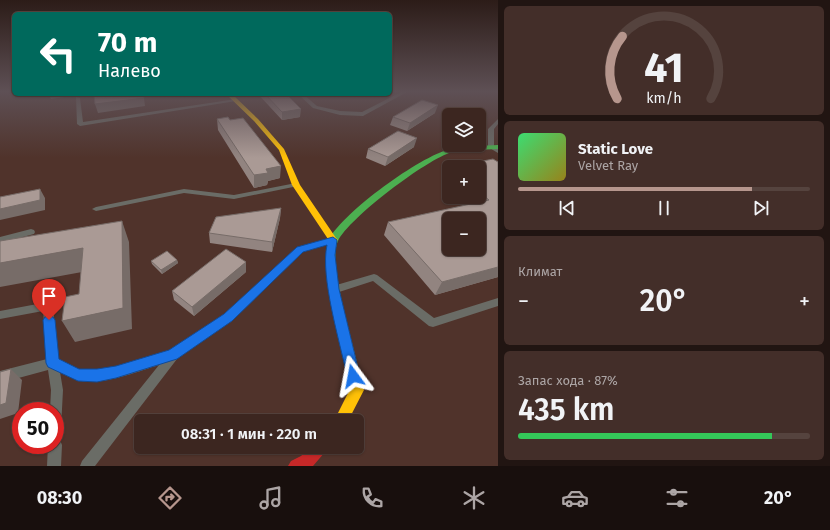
<!DOCTYPE html>
<html lang="ru">
<head>
<meta charset="utf-8">
<style>
  body { margin:0; font-family:"Fira Sans",sans-serif; background:#432e29; color:#f1f3f6; height:100vh; display:flex; flex-direction:column; font-size:15px; white-space:nowrap }
  * { box-sizing:border-box; margin:0 }
  p { font-size:13px; color:#aca5a5 }
  .icon { flex:none; width:22px; height:22px; fill:none; stroke:currentColor; stroke-width:2; stroke-linecap:round; stroke-linejoin:round }
  .map { position:relative; flex:1; overflow:hidden }
  .panel { display:flex; flex-direction:column; gap:6px; padding:6px; background:#211512; width:332px }
  .panel>* { flex:none }
  .top-card { position:absolute; left:12px; top:12px; width:380px; height:84px; border-radius:6px; box-shadow:0 1px 3px #0004,0 0 0 1px #55433e; background:#00695c; color:#fff; overflow:hidden }
  .buttons { position:absolute; left:442px; top:108px; display:grid; gap:8px }
  .buttons a { display:grid; place-items:center; width:44px; height:44px; border-radius:6px; background:#3c2620; box-shadow:0 1px 3px #0004,0 0 0 1px #55433e; font-size:20px }
  .speed { position:absolute; left:12px; top:402px; display:flex; gap:8px; font-size:20px; font-weight:700; text-align:center }
  .speed>* { display:grid; place-content:center; width:52px; height:52px; border-radius:50%; background:#3c2620; box-shadow:0 1px 3px #0004,0 0 0 1px #55433e; line-height:1 }
  .speed .limit { border:6px solid #d22; background:#fff; color:#111 }
  .pin { position:absolute; display:grid; place-items:center; width:34px; height:34px; color:#fff; margin:-41px -17px; border-radius:50% 50% 50% 0; rotate:-45deg; box-shadow:0 0 4px #0007 }
  .pin .icon { rotate:45deg }
  .me { position:absolute; width:44px; margin:-22px; rotate:347deg; stroke-linejoin:round; filter:drop-shadow(0 0 3px #0008) }
  .turn { display:flex; align-items:center; gap:14px; height:84px; padding:0 20px; font-size:18px }
  .turn .icon { width:52px; height:52px; stroke-width:2.5 }
  .turn b { display:block; font-size:28px; line-height:34px }
  .big { font-size:30px; font-weight:600; line-height:1.1 }
  .panel .tile { flex:1; display:flex; flex-direction:column; justify-content:center; gap:6px; min-width:0; padding:0 14px; border-radius:6px; background:#432e29 }
  .panel .dial { align-items:center; gap:0 }
  .dial svg { height:104px; overflow:visible; fill:none; stroke:#55433e; stroke-width:7; stroke-linecap:round; text-anchor:middle }
  .dial text { fill:#f1f3f6; stroke:none }
  .song { display:flex; align-items:center; gap:12px }
  .cover { width:48px; height:48px; border-radius:6px; background:linear-gradient(135deg,hsl(140 70% 55%),hsl(50 70% 35%)) }
  .played { height:4px; border-radius:2px; background:linear-gradient(90deg,#b6968d 80%,#55433e 80%) }
  .keys { display:flex; justify-content:space-around; direction:ltr }
  .heat { display:flex; justify-content:space-between; align-items:center; font-size:22px; direction:ltr }
  .charge { height:6px; border-radius:3px; background:linear-gradient(90deg,#34c759 87%,#55433e 0) }
  .trip { position:absolute; left:134px; top:414px; width:230px; height:40px; border-radius:6px; background:#3c2620; box-shadow:0 1px 3px #0004,0 0 0 1px #55433e; font-weight:600; line-height:40px; text-align:center }
  .dock { display:flex; height:64px; justify-content:space-around; align-items:center; background:#180f0d; color:#aca5a5 }
  .dock .icon { width:28px; height:28px }
  .dock .current { color:#b6968d }
  .dock b { font-size:18px; color:#f1f3f6 }
  main { display:flex; flex:1; min-height:0 }
  .map>svg:first-child { display:block }
  .lines { fill:none; stroke-linecap:round; stroke-linejoin:round }
  .lane { fill:#6a6c66; fill-rule:evenodd }
  .fast { fill:#4caf50; fill-rule:evenodd }
  .slow { fill:#ffc107; fill-rule:evenodd }
  .jam { fill:#c62828; fill-rule:evenodd }
  .wall { fill:#928480 }
  .shaded-wall { fill:#776c68 }
  .building { fill:#aa9a95; stroke:#776c68; fill-rule:evenodd }
  .route { fill:#1a73e8; stroke:#114b97 }
</style>
</head>
<body>
<main>
<div class="map">
<svg width="498" height="466" viewBox="0 0 498 466">
  <rect width="100%" height="100%" fill="#50332b"/>
  <g class="lines">
    <path class="lane" d="M401,92H407L363,116L340,115L313,108L298,94H303L317,106L340,111L362,112Z
      M76,97L80,98L83,122L236,99L238,100L236,101L80,126L77,124Z
      M498,119V124L494,129V146L498,149V153L488,147V129Z
      M296,183L299,185L298,186L234,199L184,193L96,211L92,209L96,207L184,189L234,195Z
      M31,229L34,230L35,232L34,234L0,243V237Z
      M330,238L334,241L333,243L303,252L232,320L177,359L95,466H80L82,461L159,365C136,372 100,387 77,380C71,378 65,375 60,372L63,390L61,428L59,432L55,434V411H50L51,390L48,370L0,383V371L47,359L43,311L0,319V311L48,302L51,303L53,306L58,360L78,369L100,370L126,364L170,351L224,314L297,248Z
      M374,274L377,275L434,318L498,298V306L433,327L429,326L373,281L336,293L333,292L331,289L333,286Z
      M55,438L60,440L62,445L61,466H47L48,445H55Z"/>
    <path class="fast" d="M498,145V149C483,150 466,149 452,152C427,159 349,218 338,241C331,255 340,288 342,304L341,307L337,309L333,307C328,296 323,249 329,239C345,211 419,157 450,149C463,145 484,146 498,145Z"/>
    <path class="slow" d="M226,94H232L258,119L284,149L300,185L336,238L338,240L336,242H330L292,185L279,150L254,121Z
      M337,299L341,301L342,304L364,390L348,421H334L350,389L332,304L333,301Z"/>
    <path class="jam" d="M310,447H327L325,452L313,466H288L291,461L301,456Z"/>
  </g>
  <path class="wall" d="M258,94H286L300,117L282,120Z
    M435,113L407,131L390,125L393,117Z
    M217,119L280,178L268,181L267,185L254,188L218,130Z
    M414,147L385,166L366,158L368,149Z
    M498,162V277L435,295L384,235L388,222L472,204L464,197H479V167Z
    M448,168H449V185L443,180Z
    M281,208L280,218L272,252L210,243L209,233Z
    M177,260L178,263L162,274L152,264L151,261Z
    M246,272L194,316L174,300L172,291Z"/>
  <path class="shaded-wall" d="M49,94H83L51,99Z
    M144,98L145,106L98,113L95,104Z
    M438,105L435,113L407,131L410,123Z
    M301,109L300,117L282,120V112Z
    M417,138L414,147L385,166L388,157Z
    M281,166L280,178L268,181L267,185L254,188V175L266,169Z
    M40,189L45,198V210L0,220V209Z
    M281,208L280,218L272,252V242Z
    M122,221L129,242L132,329L75,342L62,321L123,308Z
    M83,248L93,270L0,287V263Z
    M177,260L178,263L162,274L161,270Z
    M246,262V272L194,316L192,307Z
    M498,267V277L435,295L442,282Z
    M11,369L22,380L18,413L0,419V405Z"/>
  <path class="building" d="M94,94H142L144,98L95,104Z
    M265,94H286L301,109L282,112Z
    M422,100L438,105L410,123L393,117Z
    M228,117L230,120L243,118L281,166L266,169L268,173L254,175L217,119Z
    M398,131L417,138L388,157L368,149Z
    M493,159L498,162V267L442,282L388,222L489,200L479,192V167H453ZM449,219H479V249H449Z
    M40,189V200L0,209V197Z
    M281,208L272,242L209,233L216,217Z
    M122,221L123,308L62,321L65,297L79,294L83,248L0,263V241Z
    M226,249L246,262L192,307L172,291Z
    M167,251L177,260L161,270L151,261Z
    M11,369L6,403L0,405V372Z"/>
  <linearGradient id="sky" x2="0" y2="1"><stop stop-color="#2c1c18"/><stop offset="0.58" stop-color="#5e5055"/><stop offset="1" stop-color="#5e5055" stop-opacity="0"/></linearGradient>
  <rect width="498" height="158" fill="url(#sky)"/>
  <path class="route" d="M333,237L337,240L335,255L339,289L360,376L358,380L353,382L349,380L347,376C340,342 320,277 327,245L303,252L232,321L177,359L116,378L97,382L78,381L48,367L46,363L43,320L45,317L49,315L53,317L55,320L59,359L79,369H97L116,366L169,350L224,314L297,247Z"/>
</svg>
<div class="buttons">
<a><svg class="icon" aria-label="layers" viewBox="0 0 24 24"><path d="M12 4l9 5-9 5-9-5zM3 14l9 5 9-5"/></svg></a>
<a>+</a>
<a>−</a>
</div>
<div class="speed"><div class="limit">50</div></div>
<div class="pin" style="left:49px;top:320px;background:#d93025"><svg class="icon" aria-label="arrive" viewBox="0 0 24 24"><path d="M6 21V4h12l-3 4 3 4H6"/></svg></div>
<svg class="me" style="left:353px;top:376px" viewBox="-20 -20 40 40"><path d="M0-17L14 15 0 8-14 15z" fill="#1a73e8" stroke="#fff" stroke-width="4"/></svg>
<div class="trip">08:31 · 1 мин · 220 m</div>
<div class="top-card">
<div class="turn"><svg class="icon" aria-label="left" viewBox="0 0 24 24"><path d="M17 20v-9H6M10 6l-5 5 5 5"/></svg><div><b>70 m</b>Налево</div></div>
</div>
</div>
<section class="panel">
<div class="tile dial"><svg viewBox="0 0 100 80">
<path d="M14 69A42 42 0 1 1 86 69"/>
<path d="M14 69A42 42 0 0 1 18 21" stroke="#b6968d"/>
<text x="50" y="56" font-size="32" font-weight="700">41</text>
<text x="50" y="72" font-size="11">km/h</text>
</svg></div>
<div class="tile">
<div class="song"><i class="cover"></i><div><b>Static Love</b><p>Velvet Ray</p></div></div>
<div class="played"></div>
<div class="keys"><svg class="icon" aria-label="previous" viewBox="0 0 24 24"><path d="M18 5L8 12l10 7zM5 5v14"/></svg><svg class="icon" aria-label="pause" viewBox="0 0 24 24"><path d="M8 5v14M16 5v14"/></svg><svg class="icon" aria-label="next" viewBox="0 0 24 24"><path d="M6 5l10 7-10 7zM19 5v14"/></svg></div>
</div>
<div class="tile"><p>Климат</p>
<div class="heat"><a>−</a><b class="big">20°</b><a>+</a></div>
</div>
<div class="tile"><p>Запас хода · 87%</p><b class="big">435 km</b><div class="charge"></div></div>
</section>
</main>
<nav class="dock">
<b>08:30</b>
<svg class="icon current" aria-label="directions" viewBox="0 0 24 24"><path d="M12 3l9 9-9 9-9-9zM9 14v-3h6M13 9l2 2-2 2"/></svg>
<svg class="icon" aria-label="music" viewBox="0 0 24 24"><path d="M9 18V5l10-2v13"/><circle cx="6" cy="18" r="3"/><circle cx="16" cy="16" r="3"/></svg>
<svg class="icon" aria-label="phone" viewBox="0 0 24 24"><path d="M5 4h4l2 5-3 2q2 4 5 5l2-3 5 2v4C11 20 4 13 5 4z"/></svg>
<svg class="icon" aria-label="climate" viewBox="0 0 24 24"><path d="M12 3v18M4 7l16 10M4 17L20 7"/></svg>
<svg class="icon" aria-label="car" viewBox="0 0 24 24"><path d="M5 17H2v-5l4-1 3-4h7l3 4 3 1v5h-3M9 17h6M6 11h13"/><circle cx="7" cy="17" r="2"/><circle cx="17" cy="17" r="2"/></svg>
<svg class="icon" aria-label="filters" viewBox="0 0 24 24"><path d="M4 7h16M4 17h16"/><circle cx="9" cy="7" r="2"/><circle cx="15" cy="17" r="2"/></svg>
<b>20°</b>
</nav>
</body>
</html>
